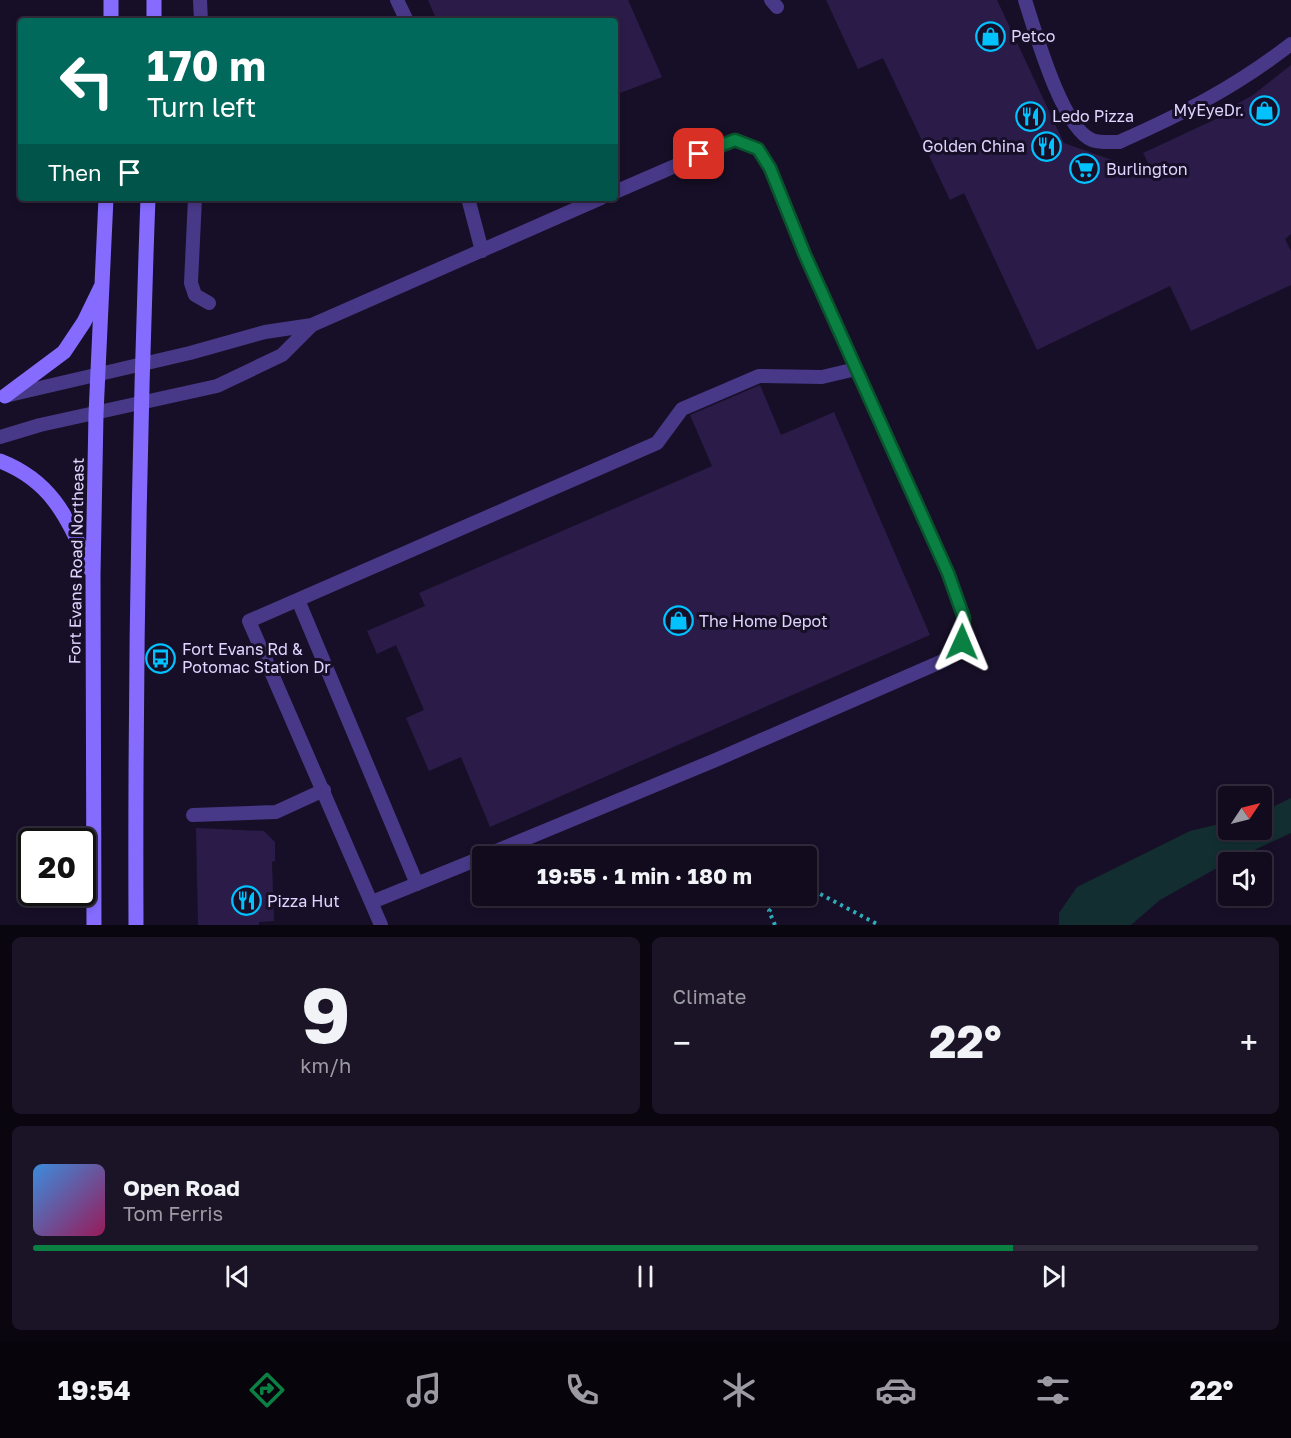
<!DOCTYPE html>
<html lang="en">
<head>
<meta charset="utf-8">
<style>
  body { margin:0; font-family:"Golos Text",sans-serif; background:#1a1426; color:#f1f3f6; height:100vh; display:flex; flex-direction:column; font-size:22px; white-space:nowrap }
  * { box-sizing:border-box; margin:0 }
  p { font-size:20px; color:#9c9ba4 }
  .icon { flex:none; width:33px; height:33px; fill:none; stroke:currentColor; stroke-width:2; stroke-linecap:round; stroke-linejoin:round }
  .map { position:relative; height:925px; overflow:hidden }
  .details { display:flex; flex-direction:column; gap:12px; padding:12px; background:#090610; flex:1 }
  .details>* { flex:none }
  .guide { position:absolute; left:18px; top:18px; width:600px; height:183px; border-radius:6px; box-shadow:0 3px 9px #0003,0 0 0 2px #302b3b; background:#00695c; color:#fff; overflow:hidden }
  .needle { width:39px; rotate:55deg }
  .buttons { position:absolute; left:1218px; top:786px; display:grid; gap:12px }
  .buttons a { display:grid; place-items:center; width:54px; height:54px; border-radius:6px; background:#110b1d; box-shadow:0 3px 9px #0003,0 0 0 2px #302b3b; font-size:30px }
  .speed { position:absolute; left:18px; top:828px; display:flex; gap:12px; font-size:30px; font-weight:700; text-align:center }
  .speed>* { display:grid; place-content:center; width:78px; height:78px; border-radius:50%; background:#110b1d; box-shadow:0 3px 9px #0003,0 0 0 2px #302b3b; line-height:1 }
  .speed .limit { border:3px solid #111; border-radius:9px; background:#fff; color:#111 }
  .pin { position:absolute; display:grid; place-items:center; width:51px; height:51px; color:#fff; margin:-26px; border-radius:12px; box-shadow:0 3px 9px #0006 }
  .me { position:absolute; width:66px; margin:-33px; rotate:1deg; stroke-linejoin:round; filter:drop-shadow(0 0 4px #0008) }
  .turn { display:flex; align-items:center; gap:21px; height:126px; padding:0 30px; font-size:27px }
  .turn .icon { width:78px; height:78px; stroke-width:2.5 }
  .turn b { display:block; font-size:42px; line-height:51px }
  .then { display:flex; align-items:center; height:57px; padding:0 30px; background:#0003; gap:12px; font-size:22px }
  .big { font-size:45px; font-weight:700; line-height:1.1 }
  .details .widget { flex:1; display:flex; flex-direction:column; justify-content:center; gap:9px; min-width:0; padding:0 21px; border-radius:9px; background:#1a1426 }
  .details .dial { align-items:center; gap:0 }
  .dial b { font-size:78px; line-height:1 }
  .song { display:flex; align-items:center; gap:18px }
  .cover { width:72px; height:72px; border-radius:9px; background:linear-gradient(135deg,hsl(210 70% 55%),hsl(330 70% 35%)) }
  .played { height:6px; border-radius:3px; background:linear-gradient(90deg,#0b8043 80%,#302b3b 80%) }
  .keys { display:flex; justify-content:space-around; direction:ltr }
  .heat { display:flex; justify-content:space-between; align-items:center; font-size:33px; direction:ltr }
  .details .tiles { flex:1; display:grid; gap:12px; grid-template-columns:1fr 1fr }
  .widget:last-child { grid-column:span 2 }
  .trip { position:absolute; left:472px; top:846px; width:345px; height:60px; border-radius:6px; background:#110b1d; box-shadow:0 3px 9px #0003,0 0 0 2px #302b3b; font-weight:700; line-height:60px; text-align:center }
  .tab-bar { display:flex; height:96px; justify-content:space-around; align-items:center; background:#07040c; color:#9c9ba4 }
  .tab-bar .icon { width:42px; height:42px }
  .tab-bar .selected { color:#0b8043 }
  .tab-bar b { font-size:27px; color:#f1f3f6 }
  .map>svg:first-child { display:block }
  .green { fill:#122e31 }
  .building { fill:#2b1b48 }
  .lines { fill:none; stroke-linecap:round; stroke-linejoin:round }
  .path { stroke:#2dafbb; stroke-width:4; stroke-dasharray:3 4.5; stroke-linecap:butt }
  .lane { stroke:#473987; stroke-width:14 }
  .secondary { stroke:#856cff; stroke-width:15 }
  .route-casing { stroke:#07532c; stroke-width:15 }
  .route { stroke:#0b8043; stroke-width:10 }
  .labels { text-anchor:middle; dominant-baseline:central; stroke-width:6; stroke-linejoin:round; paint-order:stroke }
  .poi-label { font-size:16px; fill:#e0d5ff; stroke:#170f27; text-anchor:start }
  .street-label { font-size:16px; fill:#e0d5ff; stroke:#170f27 }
</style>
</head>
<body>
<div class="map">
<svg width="1291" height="925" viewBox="0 0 1291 925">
  <rect width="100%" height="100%" fill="#170f27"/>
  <path class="green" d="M1291,798V833L1224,864L1160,900L1131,925H1059V913L1077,887L1190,831L1228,822V830H1262V812Z"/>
  <path class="building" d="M428,0H628L662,77L615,95V21H437Z
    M826,0H997L1064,143L1154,175L1143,153L1231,112L1230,108L1253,95L1291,65V234L1285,239L1291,251V285L1191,331L1170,286L1037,350L964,193L950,200L883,58L858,69Z
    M760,385L781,435L834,412L930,635L490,827L461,757L429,771L406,718L424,710L396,645L377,654L367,631L425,606L419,593L712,466L690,415Z
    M196,828L264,831L275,842V861L272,862L274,921L259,922V925H198Z"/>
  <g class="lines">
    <path class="path" d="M807,887L879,925
      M775,925L769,911L784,896"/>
    <path class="lane" d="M200,0L201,21
      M397,0L407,21
      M771,0L777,7
      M1025,0C1035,31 1062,128 1092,140C1100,143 1111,142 1119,142C1184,113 1234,88 1291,44
      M195,198L191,283L195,295L209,303
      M468,198L482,251
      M5,396L190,353L265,332L312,325L601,198
      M0,437L40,425L217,386L282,355L312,325
      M298,600L417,884
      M193,815L276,812L324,790
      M484,856L718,759L945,660L961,642L964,618L948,573L805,255L770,168L758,149L735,140L615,192
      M372,902L483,857
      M381,925L249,621L657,443L682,409L759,376L822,377L856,369"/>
    <path class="secondary" d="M154,0V21
      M111,21V0
      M5,396L64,352L84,322L101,287
      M0,461C54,482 68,520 91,570
      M94,925L93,575L96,414L106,198
      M136,925C135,682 139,440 148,198"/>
  </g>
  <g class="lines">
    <defs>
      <path id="route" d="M699,154L735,140L758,149L770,168L805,255L948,573L964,618L962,642"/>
    </defs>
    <use href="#route" class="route-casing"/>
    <use href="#route" class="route"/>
  </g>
  <defs>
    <symbol id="shop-ring" viewBox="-11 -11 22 22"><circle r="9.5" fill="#170f27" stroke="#01c1ff" stroke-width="1.5"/><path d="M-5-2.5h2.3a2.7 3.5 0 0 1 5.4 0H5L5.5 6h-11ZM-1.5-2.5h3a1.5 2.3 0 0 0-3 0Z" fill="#01c1ff"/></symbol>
    <symbol id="restaurant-ring" viewBox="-11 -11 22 22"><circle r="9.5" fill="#170f27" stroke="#01c1ff" stroke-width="1.5"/><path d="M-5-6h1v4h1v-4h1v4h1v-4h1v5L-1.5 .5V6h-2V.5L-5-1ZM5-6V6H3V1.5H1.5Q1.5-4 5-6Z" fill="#01c1ff"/></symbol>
    <symbol id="supermarket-ring" viewBox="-11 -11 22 22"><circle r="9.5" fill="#170f27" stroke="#01c1ff" stroke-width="1.5"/><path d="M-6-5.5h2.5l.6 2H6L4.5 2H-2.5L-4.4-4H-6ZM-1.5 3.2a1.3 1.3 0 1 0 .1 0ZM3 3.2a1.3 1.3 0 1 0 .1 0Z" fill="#01c1ff"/></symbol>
    <symbol id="bus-ring" viewBox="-11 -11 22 22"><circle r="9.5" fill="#170f27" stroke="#01c1ff" stroke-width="1.5"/><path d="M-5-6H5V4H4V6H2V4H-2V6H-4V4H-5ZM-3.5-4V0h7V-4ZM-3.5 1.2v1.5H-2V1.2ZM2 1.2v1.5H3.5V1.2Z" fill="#01c1ff"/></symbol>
  </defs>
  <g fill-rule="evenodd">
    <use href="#shop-ring" x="974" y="20" width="33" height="33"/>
    <use href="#shop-ring" x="1248" y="94" width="33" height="33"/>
    <use href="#restaurant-ring" x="1014" y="100" width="33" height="33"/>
    <use href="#restaurant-ring" x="1030" y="130" width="33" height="33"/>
    <use href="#supermarket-ring" x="1068" y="152" width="33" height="33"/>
    <use href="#shop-ring" x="662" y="604" width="33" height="33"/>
    <use href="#bus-ring" x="144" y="642" width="33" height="33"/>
    <use href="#restaurant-ring" x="230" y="884" width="33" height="33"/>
  </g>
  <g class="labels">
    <g class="poi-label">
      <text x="1011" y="36">Petco</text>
      <text x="1244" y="110" text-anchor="end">MyEyeDr.</text>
      <text x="1052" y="116">Ledo Pizza</text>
      <text x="1025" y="146" text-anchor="end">Golden China</text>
      <text x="1106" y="169">Burlington</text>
      <text x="699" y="621">The Home Depot</text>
      <text x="182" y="649">Fort Evans Rd &amp;<tspan x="182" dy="18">Potomac Station Dr</tspan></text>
      <text x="267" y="901">Pizza Hut</text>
    </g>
    <g class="street-label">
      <text transform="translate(76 561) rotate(-89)">Fort Evans Road Northeast</text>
    </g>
  </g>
</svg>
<div class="buttons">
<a><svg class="needle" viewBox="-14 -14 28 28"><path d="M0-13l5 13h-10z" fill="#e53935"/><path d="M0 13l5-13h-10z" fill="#9c9ba4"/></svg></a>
<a><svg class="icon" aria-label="sound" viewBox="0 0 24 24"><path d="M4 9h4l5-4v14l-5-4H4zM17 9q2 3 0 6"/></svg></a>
</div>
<div class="speed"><div class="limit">20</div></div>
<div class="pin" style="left:699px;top:154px;background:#d93025"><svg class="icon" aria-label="arrive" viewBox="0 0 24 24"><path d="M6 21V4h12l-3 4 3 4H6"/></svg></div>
<svg class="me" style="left:962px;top:642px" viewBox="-20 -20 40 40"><path d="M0-17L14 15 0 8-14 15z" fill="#0b8043" stroke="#fff" stroke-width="4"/></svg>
<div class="trip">19:55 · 1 min · 180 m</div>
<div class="guide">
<div class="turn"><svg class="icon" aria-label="left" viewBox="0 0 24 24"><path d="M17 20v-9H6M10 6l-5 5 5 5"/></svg><div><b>170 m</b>Turn left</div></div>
<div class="then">Then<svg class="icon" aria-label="arrive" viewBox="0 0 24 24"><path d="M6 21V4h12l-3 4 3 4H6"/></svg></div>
</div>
</div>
<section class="details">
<div class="tiles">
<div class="widget dial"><b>9</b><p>km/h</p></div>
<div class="widget"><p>Climate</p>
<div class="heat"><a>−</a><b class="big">22°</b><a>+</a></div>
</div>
<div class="widget">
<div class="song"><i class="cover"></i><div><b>Open Road</b><p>Tom Ferris</p></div></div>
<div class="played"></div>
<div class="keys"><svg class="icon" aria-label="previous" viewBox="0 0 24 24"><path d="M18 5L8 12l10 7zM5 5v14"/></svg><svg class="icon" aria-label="pause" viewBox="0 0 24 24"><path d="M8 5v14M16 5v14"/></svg><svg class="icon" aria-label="next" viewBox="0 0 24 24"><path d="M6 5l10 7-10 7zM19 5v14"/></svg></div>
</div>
</div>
</section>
<nav class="tab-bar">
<b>19:54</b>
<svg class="icon selected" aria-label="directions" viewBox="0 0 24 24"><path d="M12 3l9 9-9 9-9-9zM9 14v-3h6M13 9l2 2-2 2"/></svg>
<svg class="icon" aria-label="music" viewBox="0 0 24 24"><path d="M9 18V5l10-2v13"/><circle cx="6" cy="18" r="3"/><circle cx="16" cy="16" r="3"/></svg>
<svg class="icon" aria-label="phone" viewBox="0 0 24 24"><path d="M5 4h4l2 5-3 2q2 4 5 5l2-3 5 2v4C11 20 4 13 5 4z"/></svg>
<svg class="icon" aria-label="climate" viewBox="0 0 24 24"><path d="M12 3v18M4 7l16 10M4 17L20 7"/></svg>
<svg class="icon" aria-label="car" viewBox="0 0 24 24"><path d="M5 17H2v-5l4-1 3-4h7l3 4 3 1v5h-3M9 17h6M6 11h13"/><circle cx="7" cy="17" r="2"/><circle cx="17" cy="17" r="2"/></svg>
<svg class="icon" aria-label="filters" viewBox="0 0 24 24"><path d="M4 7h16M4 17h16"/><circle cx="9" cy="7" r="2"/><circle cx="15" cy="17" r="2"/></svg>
<b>22°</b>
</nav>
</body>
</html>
